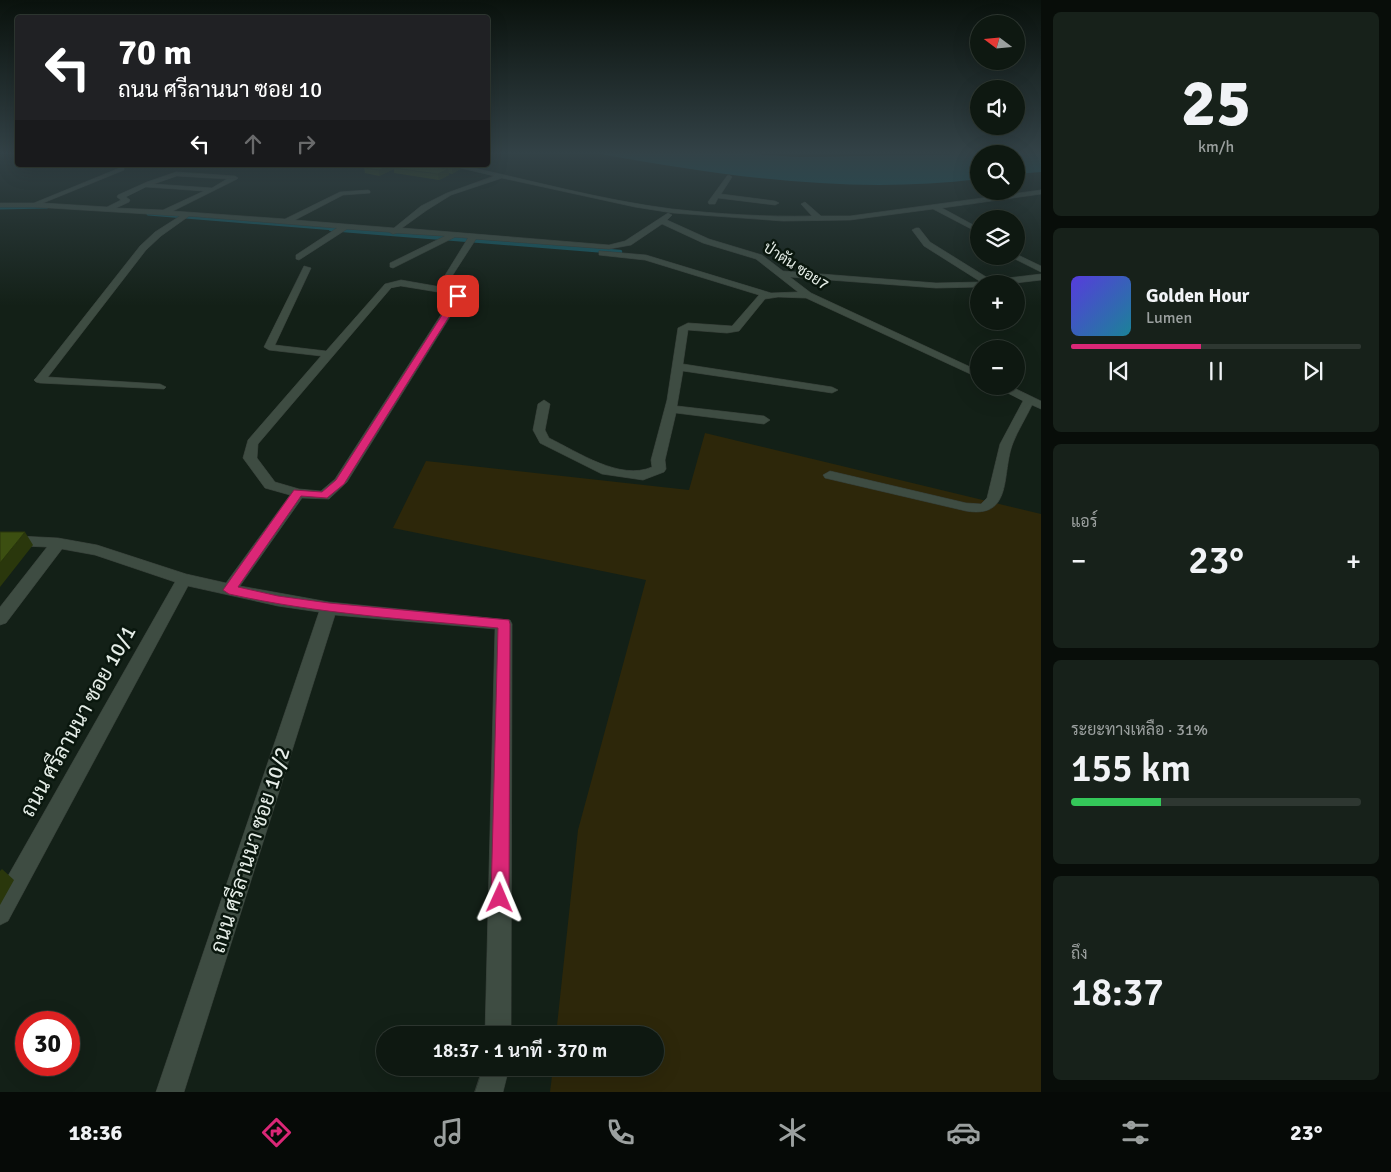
<!DOCTYPE html>
<html lang="th">
<head>
<meta charset="utf-8">
<style>
  body { margin:0; font-family:Signika,Sarabun,sans-serif; background:#17211a; color:#f1f3f6; height:100vh; display:flex; flex-direction:column; font-size:19px; white-space:nowrap }
  * { box-sizing:border-box; margin:0 }
  p { font-size:16px; color:#9ba09f }
  .icon { flex:none; width:28px; height:28px; fill:none; stroke:currentColor; stroke-width:2; stroke-linecap:round; stroke-linejoin:round }
  .map { position:relative; flex:1; overflow:hidden }
  .panel { display:flex; flex-direction:column; gap:12px; padding:12px; background:#080d09; width:350px }
  .panel>* { flex:none }
  .banner { position:absolute; left:15px; top:15px; width:475px; height:152px; border-radius:5px; box-shadow:0 5px 20px #0002,0 0 0 1px #2e3731; background:#202124; color:#fff; overflow:hidden }
  .needle { width:32px; rotate:286deg }
  .buttons { position:absolute; left:970px; top:15px; display:grid; gap:10px }
  .buttons a { display:grid; place-items:center; width:55px; height:55px; border-radius:50%; background:#0e1811; box-shadow:0 5px 20px #0002,0 0 0 1px #2e3731; font-size:25px }
  .speed { position:absolute; left:15px; top:1011px; display:flex; gap:10px; font-size:25px; font-weight:700; text-align:center }
  .speed>* { display:grid; place-content:center; width:65px; height:65px; border-radius:50%; background:#0e1811; box-shadow:0 5px 20px #0002,0 0 0 1px #2e3731; line-height:1 }
  .speed .limit { border:8px solid #d22; background:#fff; color:#111 }
  .pin { position:absolute; display:grid; place-items:center; width:42px; height:42px; color:#fff; margin:-21px; border-radius:10px; box-shadow:0 2px 8px #0006 }
  .me { position:absolute; width:55px; margin:-28px; rotate:1deg; stroke-linejoin:round; filter:drop-shadow(0 0 4px #0008) }
  .turn { display:flex; align-items:center; gap:18px; height:105px; padding:0 20px; font-size:22px }
  .turn .icon { width:65px; height:65px; stroke-width:2.5 }
  .turn b { display:block; font-size:35px; line-height:42px }
  .lanes { display:flex; align-items:center; height:48px; padding:0 20px; background:#0003; justify-content:center; gap:25px; direction:ltr }
  .lanes .off { opacity:.35 }
  .big { font-size:38px; font-weight:600; line-height:1.1 }
  .panel .widget { flex:1; display:flex; flex-direction:column; justify-content:center; gap:8px; min-width:0; padding:0 18px; border-radius:8px; background:#17211a }
  .panel .dial { align-items:center; gap:0 }
  .dial b { font-size:65px; line-height:1 }
  .song { display:flex; align-items:center; gap:15px }
  .cover { width:60px; height:60px; border-radius:8px; background:linear-gradient(135deg,hsl(250 70% 55%),hsl(190 70% 35%)) }
  .played { height:5px; border-radius:2px; background:linear-gradient(90deg,#db2777 45%,#2e3731 45%) }
  .keys { display:flex; justify-content:space-around; direction:ltr }
  .heat { display:flex; justify-content:space-between; align-items:center; font-size:28px; direction:ltr }
  .charge { height:8px; border-radius:4px; background:linear-gradient(90deg,#34c759 31%,#2e3731 0) }
  .trip { position:absolute; left:376px; top:1026px; width:288px; height:50px; border-radius:25px; background:#0e1811; box-shadow:0 5px 20px #0002,0 0 0 1px #2e3731; font-weight:600; line-height:50px; text-align:center }
  .tab-bar { display:flex; height:80px; justify-content:space-around; align-items:center; background:#060a07; color:#9ba09f }
  .tab-bar .icon { width:35px; height:35px }
  .tab-bar .active { color:#db2777 }
  .tab-bar b { font-size:22px; color:#f1f3f6 }
  main { display:flex; flex:1; min-height:0 }
  .map>svg:first-child { display:block }
  .green { fill:#2d270a }
  .water { fill:#135761 }
  .lines { fill:none; stroke-linecap:round; stroke-linejoin:round }
  .stream-far1 { stroke:#135761; stroke-width:3 }
  .stream { stroke:#135761; stroke-width:4.5 }
  .street-casing { stroke:#343c36; stroke-width:1 }
  .street { fill:#3e4c42; fill-rule:evenodd }
  .wall { fill:#34440f }
  .shaded-wall { fill:#2a370c }
  .building { fill:#3c4f11; stroke:#2a370c }
  .route { fill:#db2777; stroke:#8e194d }
  .labels { text-anchor:middle; dominant-baseline:central; stroke-width:5; stroke-linejoin:round; paint-order:stroke }
  .far-street-label { font-size:15px; fill:#e5ede7; stroke:#0a170e }
  .near-street-label { font-size:21px; fill:#e5ede7; stroke:#0a170e }
</style>
</head>
<body>
<main>
<div class="map">
<svg width="1041" height="1092" viewBox="0 0 1041 1092">
  <rect width="100%" height="100%" fill="#132017"/>
  <path class="green" d="M705,433L1041,514V1092H550L553,1068H655V1035H556L578,830L646,580L393,528L426,461L689,490Z"/>
  <path class="water" d="M595,153H736L799,157L1041,153V172L1016,174V154H979V179C850,195 721,176 595,153Z"/>
  <g class="lines">
    <path class="stream-far1" d="M0,208L47,207
      M148,214L347,230"/>
    <path class="stream" d="M331,229L620,252"/>
    <defs>
      <path id="street" d="M448,165H460C530,180 601,200 672,209C718,214 766,217 812,216L801,204L805,202L821,216H850L1041,190V194L942,208L979,228V233L933,209L850,220L783,221L673,213L635,207L502,178L451,195L427,210L402,228L609,245L625,241L668,213L672,215L667,220L709,239L762,255L783,271L936,283L981,282L924,246L912,230L916,228H919L930,242L991,280L1041,274V280L1007,284H979V287L936,288L790,277L811,293L979,371V378L806,298L778,297L765,299L739,331L727,333L688,330L683,364L832,387L838,390L832,393L683,371L677,406L764,416L770,420L764,424L676,413L665,460L666,469L664,472L643,480L602,474L540,443L533,430L538,404L544,400L550,404L545,430L549,438C578,452 620,481 652,467L651,460L667,400L678,328L688,323L732,326L759,295L645,260L599,255V251L646,255L771,293L798,292L756,259L703,243L662,224L631,245L609,249L476,239L445,287L461,291L463,296L347,482L329,499L302,498L240,586L329,602L510,620L512,624L511,1035H485L495,629L335,615L184,1092H156L319,612L278,606L188,586L8,921L0,925V890L175,582L95,555L62,549L6,623L0,625V607L47,547L0,545V535L58,538L97,545L186,574L226,583L290,495L265,488L243,458L248,440L321,356L269,350L264,347L304,266L311,268L275,345L326,351L385,284L401,280L441,287L439,285L468,238L455,237L393,268L390,267V263L445,236L397,233L393,234L389,232L347,229L299,260L296,259V255L337,228L189,216L161,236L146,250L48,377L160,384L166,387L164,389L40,383L36,382L34,380L36,378L140,246L155,232L180,216L34,207H0V203H34L122,167L124,168V170L43,203L107,207L121,200L117,197L118,195L147,182L176,172L235,176L238,178L237,179L173,211L285,219L340,192L368,190L370,191V193L343,195L295,220L394,228L421,206L447,193L494,176ZM177,176L227,179L212,188L154,184ZM146,187L204,191L163,210L116,208L129,202L130,200L126,197ZM401,286L450,294L453,296L335,479L321,491L299,489L275,482L257,458L258,444L391,288Z
        M729,175L732,177L721,194L775,201L779,203L775,205L718,198L715,204H709L708,202L727,176Z
        M1016,254L1041,266V272L1013,258L1012,256H1016Z
        M994,386H1010L1041,401V409L1032,405C1026,418 1018,430 1013,443C1001,473 1014,519 966,511L825,478L823,475L830,471L966,503L981,504L987,498L1000,444L1023,401Z
        M483,1068H509L503,1092H475Z"/>
    </defs>
    <use href="#street" class="street-casing"/>
    <use href="#street" class="street"/>
  </g>
  <path class="wall" d="M371,165H460V169L452,174L449,173V175L439,180L394,173V169L379,176L365,173L364,168Z"/>
  <path class="shaded-wall" d="M390,165H403L394,168V169L379,176V170Z
    M458,165H460V169L452,174V168Z
    M448,169L449,175L439,180L438,174Z
    M25,532L33,545L0,587V563Z
    M2,869L14,880L0,905V871Z"/>
  <path class="building" d="M371,165H390L379,170L364,168Z
    M399,165H420L448,169L438,174L394,168Z
    M431,165H458L452,168Z
    M0,532H25L0,563Z"/>
  <linearGradient id="sky" x2="0" y2="1"><stop stop-color="#0a120d"/><stop offset="0.5" stop-color="#334247"/><stop offset="1" stop-color="#334247" stop-opacity="0"/></linearGradient>
  <rect width="1041" height="306" fill="url(#sky)"/>
  <path class="route" d="M455,295L462,296L344,484L327,498L301,496L238,587L278,596L329,603L509,620L510,624L509,898L506,904L500,907L494,904L491,898L498,628C408,619 318,614 229,594L223,590L294,490L322,492L336,480Z"/>
  <g class="labels">
    <g class="far-street-label">
      <text transform="translate(796 266) rotate(33)">ป่าตัน ซอย7</text>
    </g>
    <g class="near-street-label">
      <text transform="translate(78 721) rotate(-61)">ถนน ศรีลานนา ซอย 10/1</text>
      <text transform="translate(250 850) rotate(-72)">ถนน ศรีลานนา ซอย 10/2</text>
    </g>
  </g>
</svg>
<div class="buttons">
<a><svg class="needle" viewBox="-14 -14 28 28"><path d="M0-13l5 13h-10z" fill="#e53935"/><path d="M0 13l5-13h-10z" fill="#9ba09f"/></svg></a>
<a><svg class="icon" aria-label="sound" viewBox="0 0 24 24"><path d="M4 9h4l5-4v14l-5-4H4zM17 9q2 3 0 6"/></svg></a>
<a><svg class="icon" aria-label="search" viewBox="0 0 24 24"><circle cx="10" cy="10" r="6"/><path d="M15 15l6 6"/></svg></a>
<a><svg class="icon" aria-label="layers" viewBox="0 0 24 24"><path d="M12 4l9 5-9 5-9-5zM3 14l9 5 9-5"/></svg></a>
<a>+</a>
<a>−</a>
</div>
<div class="speed"><div class="limit">30</div></div>
<div class="pin" style="left:458px;top:296px;background:#d93025"><svg class="icon" aria-label="arrive" viewBox="0 0 24 24"><path d="M6 21V4h12l-3 4 3 4H6"/></svg></div>
<svg class="me" style="left:500px;top:898px" viewBox="-20 -20 40 40"><path d="M0-17L14 15 0 8-14 15z" fill="#db2777" stroke="#fff" stroke-width="4"/></svg>
<div class="trip">18:37 · 1 นาที · 370 m</div>
<div class="banner">
<div class="turn"><svg class="icon" aria-label="left" viewBox="0 0 24 24"><path d="M17 20v-9H6M10 6l-5 5 5 5"/></svg><div><b>70 m</b>ถนน ศรีลานนา ซอย 10</div></div>
<div class="lanes"><svg class="icon" aria-label="left" viewBox="0 0 24 24"><path d="M17 20v-9H6M10 6l-5 5 5 5"/></svg><svg class="icon off" aria-label="ahead" viewBox="0 0 24 24"><path d="M12 20V5M6 11l6-6 6 6"/></svg><svg class="icon off" aria-label="right" viewBox="0 0 24 24"><path d="M7 20v-9h11M14 6l5 5-5 5"/></svg></div>
</div>
</div>
<section class="panel">
<div class="widget dial"><b>25</b><p>km/h</p></div>
<div class="widget">
<div class="song"><i class="cover"></i><div><b>Golden Hour</b><p>Lumen</p></div></div>
<div class="played"></div>
<div class="keys"><svg class="icon" aria-label="previous" viewBox="0 0 24 24"><path d="M18 5L8 12l10 7zM5 5v14"/></svg><svg class="icon" aria-label="pause" viewBox="0 0 24 24"><path d="M8 5v14M16 5v14"/></svg><svg class="icon" aria-label="next" viewBox="0 0 24 24"><path d="M6 5l10 7-10 7zM19 5v14"/></svg></div>
</div>
<div class="widget"><p>แอร์</p>
<div class="heat"><a>−</a><b class="big">23°</b><a>+</a></div>
</div>
<div class="widget"><p>ระยะทางเหลือ · 31%</p><b class="big">155 km</b><div class="charge"></div></div>
<div class="widget"><p>ถึง</p><b class="big">18:37</b></div>
</section>
</main>
<nav class="tab-bar">
<b>18:36</b>
<svg class="icon active" aria-label="directions" viewBox="0 0 24 24"><path d="M12 3l9 9-9 9-9-9zM9 14v-3h6M13 9l2 2-2 2"/></svg>
<svg class="icon" aria-label="music" viewBox="0 0 24 24"><path d="M9 18V5l10-2v13"/><circle cx="6" cy="18" r="3"/><circle cx="16" cy="16" r="3"/></svg>
<svg class="icon" aria-label="phone" viewBox="0 0 24 24"><path d="M5 4h4l2 5-3 2q2 4 5 5l2-3 5 2v4C11 20 4 13 5 4z"/></svg>
<svg class="icon" aria-label="climate" viewBox="0 0 24 24"><path d="M12 3v18M4 7l16 10M4 17L20 7"/></svg>
<svg class="icon" aria-label="car" viewBox="0 0 24 24"><path d="M5 17H2v-5l4-1 3-4h7l3 4 3 1v5h-3M9 17h6M6 11h13"/><circle cx="7" cy="17" r="2"/><circle cx="17" cy="17" r="2"/></svg>
<svg class="icon" aria-label="filters" viewBox="0 0 24 24"><path d="M4 7h16M4 17h16"/><circle cx="9" cy="7" r="2"/><circle cx="15" cy="17" r="2"/></svg>
<b>23°</b>
</nav>
</body>
</html>
